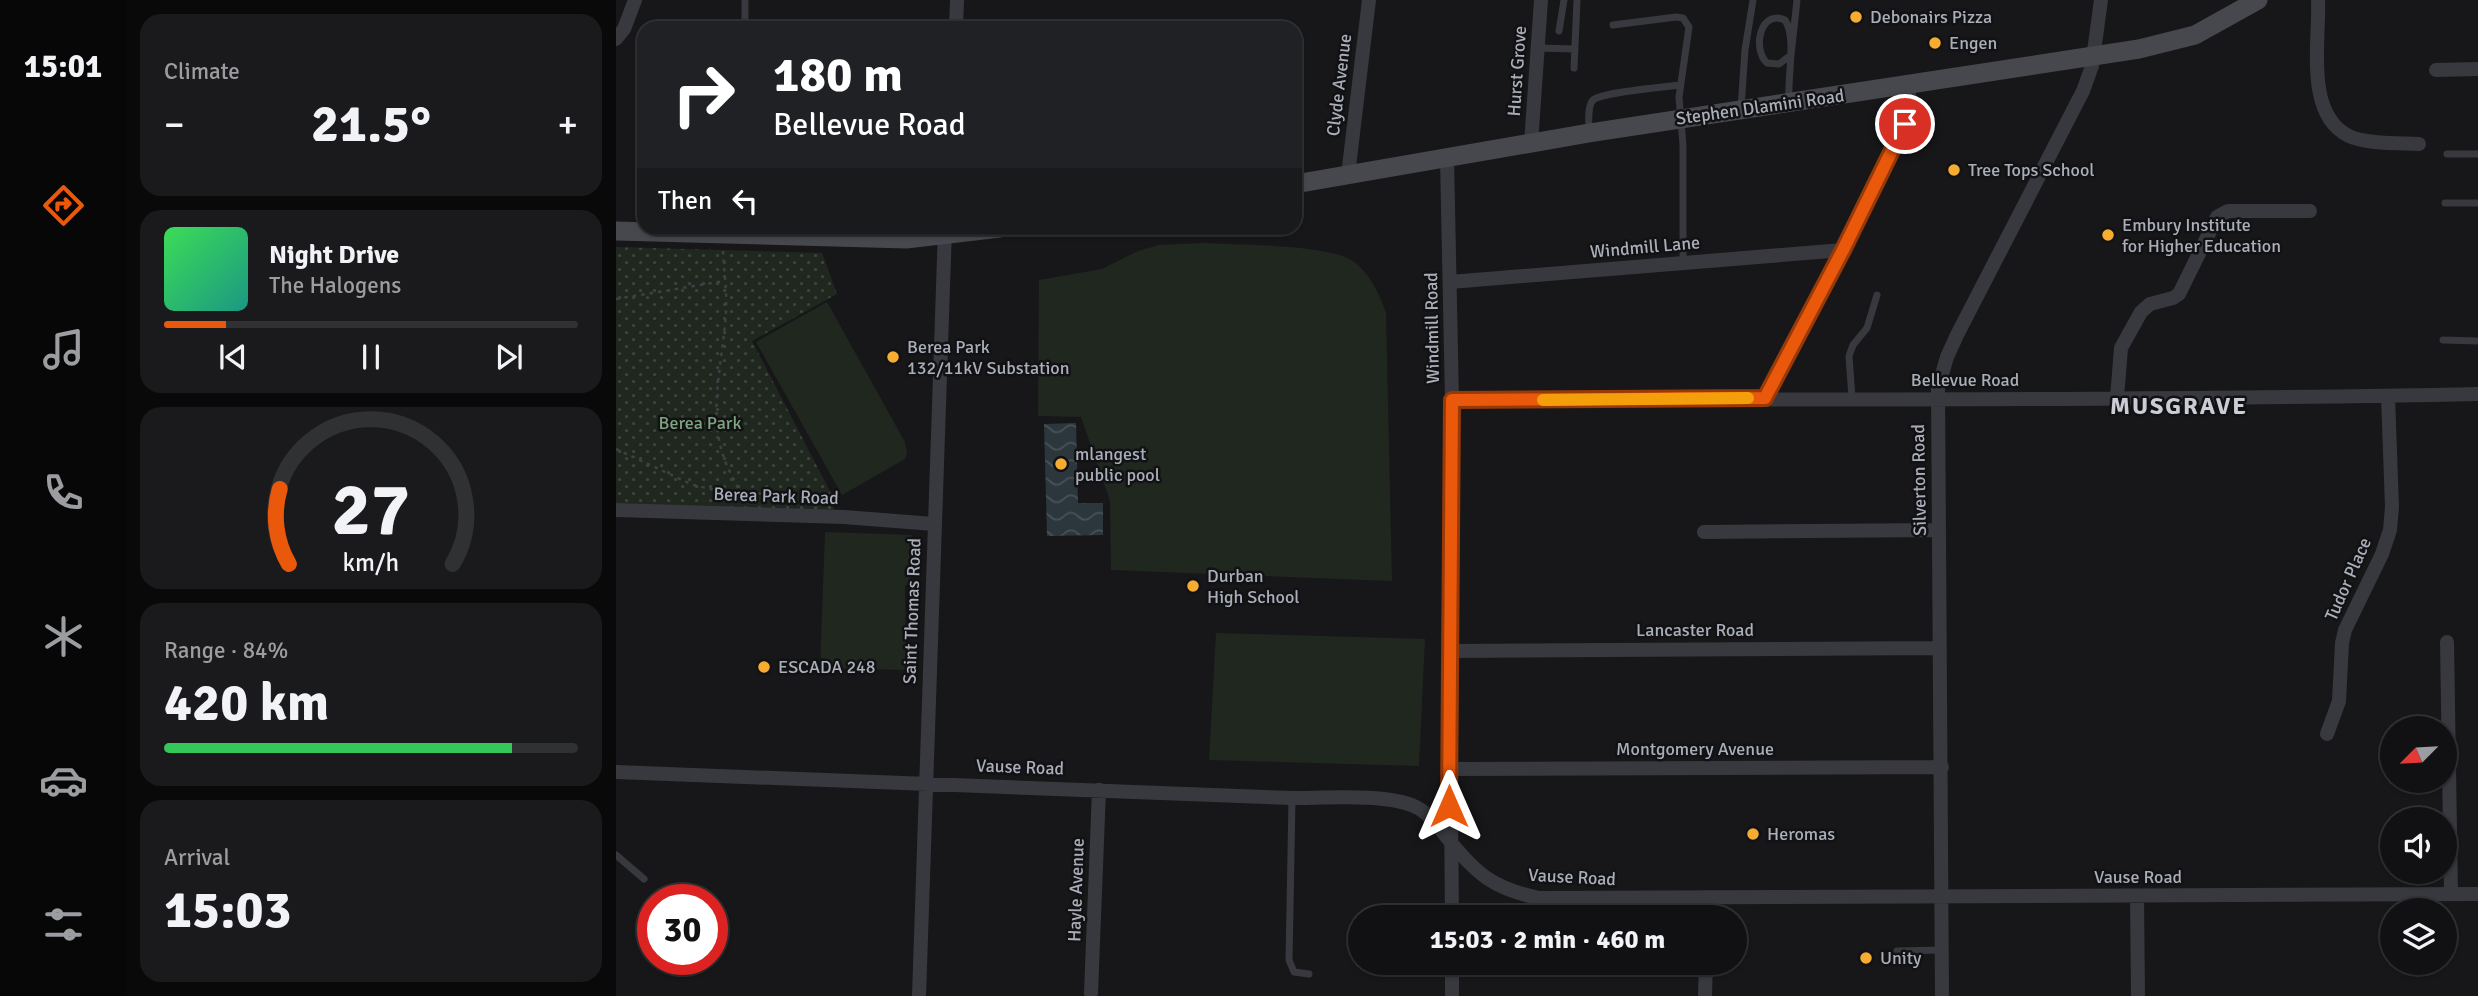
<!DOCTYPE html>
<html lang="en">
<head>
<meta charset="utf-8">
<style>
  body { margin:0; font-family:Signika,sans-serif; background:#1a1a1c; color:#f1f3f6; height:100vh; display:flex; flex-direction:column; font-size:26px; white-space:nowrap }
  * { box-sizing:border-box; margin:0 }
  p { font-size:23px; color:#9c9da0 }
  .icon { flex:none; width:38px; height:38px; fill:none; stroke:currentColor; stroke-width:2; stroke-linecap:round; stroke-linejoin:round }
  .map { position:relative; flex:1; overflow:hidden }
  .side { display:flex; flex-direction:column; gap:14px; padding:14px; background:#09090a; width:490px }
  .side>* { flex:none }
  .top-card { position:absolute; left:21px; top:21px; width:665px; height:214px; border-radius:21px; box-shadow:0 2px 5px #0004,0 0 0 2px #303133; background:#202124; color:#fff; overflow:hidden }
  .needle { width:46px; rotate:246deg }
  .fabs { position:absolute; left:1764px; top:716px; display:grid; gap:14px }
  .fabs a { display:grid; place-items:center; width:77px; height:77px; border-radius:50%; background:#111113; box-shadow:0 2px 5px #0004,0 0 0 2px #303133; font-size:35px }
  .speed { position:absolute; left:21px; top:884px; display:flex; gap:14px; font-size:35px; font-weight:700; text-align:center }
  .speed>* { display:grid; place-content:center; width:91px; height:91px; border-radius:50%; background:#111113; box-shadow:0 2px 5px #0004,0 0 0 2px #303133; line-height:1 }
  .speed .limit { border:10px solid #d22; background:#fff; color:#111 }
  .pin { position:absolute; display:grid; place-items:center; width:60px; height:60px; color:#fff; margin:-30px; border:4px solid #fff; border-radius:50%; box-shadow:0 2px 7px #0007 }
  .me { position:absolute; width:77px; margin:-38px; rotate:0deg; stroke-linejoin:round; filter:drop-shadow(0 0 5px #0008) }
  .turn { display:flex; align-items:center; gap:24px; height:147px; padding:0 21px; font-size:32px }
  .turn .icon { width:91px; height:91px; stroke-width:2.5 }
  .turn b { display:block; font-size:49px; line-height:60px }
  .then { display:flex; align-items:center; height:66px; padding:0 21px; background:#0003; gap:14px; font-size:26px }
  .big { font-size:52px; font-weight:700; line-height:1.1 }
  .side .tile { flex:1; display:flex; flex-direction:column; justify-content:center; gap:10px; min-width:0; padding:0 24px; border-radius:21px; background:#1a1a1c }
  .side .dial { align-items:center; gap:0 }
  .dial svg { height:182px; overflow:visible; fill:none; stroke:#303133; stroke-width:7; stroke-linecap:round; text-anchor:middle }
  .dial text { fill:#f1f3f6; stroke:none }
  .song { display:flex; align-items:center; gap:21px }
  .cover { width:84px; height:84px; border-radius:10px; background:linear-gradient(135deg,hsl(130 70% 55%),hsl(170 70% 35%)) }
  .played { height:7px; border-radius:4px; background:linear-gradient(90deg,#ea580c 15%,#303133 15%) }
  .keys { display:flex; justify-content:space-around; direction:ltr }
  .heat { display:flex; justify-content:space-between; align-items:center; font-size:38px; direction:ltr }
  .charge { height:10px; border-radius:5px; background:linear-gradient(90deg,#34c759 84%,#303133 0) }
  .trip { position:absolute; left:732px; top:905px; width:399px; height:70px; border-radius:35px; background:#111113; box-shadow:0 2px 5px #0004,0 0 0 2px #303133; font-weight:700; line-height:70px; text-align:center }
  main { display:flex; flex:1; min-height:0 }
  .dock { display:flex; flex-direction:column; width:126px; justify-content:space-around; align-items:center; background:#070708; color:#9c9da0 }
  .dock .icon { width:49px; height:49px }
  .dock .selected { color:#ea580c }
  .dock b { font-size:32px; color:#f1f3f6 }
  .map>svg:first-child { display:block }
  .green { fill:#1f271f }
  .park { fill:url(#park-dots) }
  .water { fill:url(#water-waves) }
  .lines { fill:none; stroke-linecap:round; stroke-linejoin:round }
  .path { stroke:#3e4045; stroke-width:2.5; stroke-dasharray:3.5 5; stroke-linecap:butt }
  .lane { stroke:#38393e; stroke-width:7 }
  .street { stroke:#38393e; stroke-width:14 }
  .secondary { stroke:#46484e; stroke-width:19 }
  .route-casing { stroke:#983908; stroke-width:18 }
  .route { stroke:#ea580c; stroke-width:12 }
  .slow { stroke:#f59e0b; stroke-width:12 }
  .poi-dot { fill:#f6ac31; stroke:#121214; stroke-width:2.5 }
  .labels { text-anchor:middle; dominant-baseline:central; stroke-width:5; stroke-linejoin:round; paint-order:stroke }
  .poi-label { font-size:18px; fill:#a9aeb9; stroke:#121214; text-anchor:start }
  .street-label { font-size:18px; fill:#a9aeb9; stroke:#121214 }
  .park-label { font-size:18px; fill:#7fa580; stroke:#121214 }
  .district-label { font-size:24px; font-weight:bold; letter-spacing:2px; fill:#cacdd5; stroke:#121214 }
</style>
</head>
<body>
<main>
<nav class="dock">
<b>15:01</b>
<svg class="icon selected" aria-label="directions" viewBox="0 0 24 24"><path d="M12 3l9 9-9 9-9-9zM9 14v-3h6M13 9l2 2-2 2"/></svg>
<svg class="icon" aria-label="music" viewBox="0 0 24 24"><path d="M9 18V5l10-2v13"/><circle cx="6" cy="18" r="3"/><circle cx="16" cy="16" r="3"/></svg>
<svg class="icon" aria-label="phone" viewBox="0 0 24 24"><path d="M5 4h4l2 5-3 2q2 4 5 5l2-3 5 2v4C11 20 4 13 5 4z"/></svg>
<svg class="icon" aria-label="climate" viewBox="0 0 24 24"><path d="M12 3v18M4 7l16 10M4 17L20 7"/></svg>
<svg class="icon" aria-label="car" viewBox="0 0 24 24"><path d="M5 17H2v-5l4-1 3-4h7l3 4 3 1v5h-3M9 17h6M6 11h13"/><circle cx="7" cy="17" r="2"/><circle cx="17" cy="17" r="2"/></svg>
<svg class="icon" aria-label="filters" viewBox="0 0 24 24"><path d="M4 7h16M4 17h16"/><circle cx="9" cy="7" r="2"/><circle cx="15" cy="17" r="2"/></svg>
</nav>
<section class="side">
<div class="tile"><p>Climate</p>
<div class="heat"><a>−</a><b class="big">21.5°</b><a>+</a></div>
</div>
<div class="tile">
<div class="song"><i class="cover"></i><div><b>Night Drive</b><p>The Halogens</p></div></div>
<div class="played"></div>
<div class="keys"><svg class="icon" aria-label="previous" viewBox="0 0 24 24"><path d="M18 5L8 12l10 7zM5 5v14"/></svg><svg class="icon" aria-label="pause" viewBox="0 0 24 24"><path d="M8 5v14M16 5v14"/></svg><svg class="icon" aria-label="next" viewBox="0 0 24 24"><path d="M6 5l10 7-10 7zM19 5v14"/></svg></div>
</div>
<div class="tile dial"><svg viewBox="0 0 100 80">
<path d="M14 69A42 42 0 1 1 86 69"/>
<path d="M14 69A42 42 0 0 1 10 36" stroke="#ea580c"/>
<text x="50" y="56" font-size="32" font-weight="700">27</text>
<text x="50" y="72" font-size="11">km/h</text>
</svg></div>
<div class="tile"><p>Range · 84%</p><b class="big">420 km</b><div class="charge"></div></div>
<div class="tile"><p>Arrival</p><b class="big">15:03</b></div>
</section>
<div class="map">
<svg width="1862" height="996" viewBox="0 0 1862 996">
  <defs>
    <pattern id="park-dots" width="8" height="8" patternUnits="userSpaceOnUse" patternTransform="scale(1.75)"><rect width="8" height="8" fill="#1f271f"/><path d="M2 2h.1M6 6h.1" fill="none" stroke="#3d443d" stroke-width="1.8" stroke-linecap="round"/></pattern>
    <pattern id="water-waves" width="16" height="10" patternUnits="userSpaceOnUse" patternTransform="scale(1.75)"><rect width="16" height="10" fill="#2c373d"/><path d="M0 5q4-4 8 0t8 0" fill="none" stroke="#485157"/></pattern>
  </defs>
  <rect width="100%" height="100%" fill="#171719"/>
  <path class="green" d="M586,243C619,245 709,244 735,260C753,271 764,295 770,313L776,581L495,570L494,501L465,417L422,416L423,280L486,269L522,251L543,245Z
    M211,302L289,442L291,453L289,459L226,495L140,342Z
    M209,532L296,535L294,582L289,586L290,670L204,668Z
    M600,633L809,639L803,766L593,760Z"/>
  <path class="park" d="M0,247L206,253L221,294L136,341L217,497L218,512L0,503Z"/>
  <path class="water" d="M460,423L462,503H487V535L431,536L428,424Z"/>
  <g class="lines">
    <path class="path" d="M107,251C108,271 111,291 110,311C107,367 87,423 116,476C120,484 124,493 130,499
      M0,299L108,281
      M0,449L77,485L126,496"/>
    <path class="lane" d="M997,25L1060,17L1067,18L1073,27L1063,97L1067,145V263
      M129,28V0
      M943,31L948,0
      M922,48L959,49
      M958,68L961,0
      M1173,101C1171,78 1181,38 1169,20C1144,9 1136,49 1151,63L1163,64L1175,55L1181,0
      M1125,108L1129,50L1137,0
      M973,132C973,124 971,106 977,100C987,92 1049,87 1064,85
      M1831,154H1862
      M1829,203H1862
      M1827,340L1862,341
      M1236,398L1233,356L1237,345L1251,328L1261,295
      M676,799L673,960L678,972L693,974
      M0,855L28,879
      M1281,951L1325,950"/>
    <path class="street" d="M1702,0C1704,40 1688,114 1733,136C1749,144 1784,143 1803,144
      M340,28L341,0
      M0,39L8,29L19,0
      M1820,70L1862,69
      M915,144L925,0
      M831,158L836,400L833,590L836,917
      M732,175L753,0
      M834,282L1227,250
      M1149,398L1227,250L1289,124L1293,108V85
      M1501,398L1505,348L1525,312L1534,304L1557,298L1563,294L1601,217L1612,211H1694
      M836,400C1178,399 1520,401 1862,394
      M0,510L228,517L318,524
      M1088,532L1323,530
      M1831,642L1835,894
      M834,651L1324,648
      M1711,734L1723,701L1726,643L1729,630L1766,554L1774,530L1776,507L1772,396
      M833,769L1326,767
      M0,772L676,798C708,798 772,793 800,807C814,814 824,829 834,841C861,875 879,889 923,898L1862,894
      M1521,896L1522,996
      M1090,917V899
      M836,962V996
      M475,993L483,790
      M303,996L329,228
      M1089,996L1090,962
      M1326,996L1322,388L1331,357L1341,335L1467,91L1476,66L1485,0"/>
    <path class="secondary" d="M679,184L973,133L1523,49L1579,35L1642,0
      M0,231L290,239L384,228"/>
  </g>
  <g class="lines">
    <defs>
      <path id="route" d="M833,806L836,400L1149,398L1227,250L1289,124"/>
    </defs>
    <use href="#route" class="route-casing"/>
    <use href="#route" class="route"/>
    <path class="slow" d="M927,400L1132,398"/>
  </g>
  <g class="poi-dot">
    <circle cx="1240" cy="17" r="7"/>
    <circle cx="1319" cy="43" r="7"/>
    <circle cx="1338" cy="170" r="7"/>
    <circle cx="1492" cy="235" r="7"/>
    <circle cx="277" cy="357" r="7"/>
    <circle cx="445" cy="464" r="7"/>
    <circle cx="577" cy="586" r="7"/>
    <circle cx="148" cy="667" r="7"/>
    <circle cx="1137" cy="834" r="7"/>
    <circle cx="1250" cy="958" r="7"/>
  </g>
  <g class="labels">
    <g class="poi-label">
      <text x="1254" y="17">Debonairs Pizza</text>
      <text x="1333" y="43">Engen</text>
      <text x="1352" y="170">Tree Tops School</text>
      <text x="1506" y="225">Embury Institute<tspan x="1506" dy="21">for Higher Education</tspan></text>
      <text x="291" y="347">Berea Park<tspan x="291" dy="21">132/11kV Substation</tspan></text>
      <text x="459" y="454">mlangest<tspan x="459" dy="21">public pool</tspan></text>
      <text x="591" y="576">Durban<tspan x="591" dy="21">High School</tspan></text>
      <text x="162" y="667">ESCADA 248</text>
      <text x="1151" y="834">Heromas</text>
      <text x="1264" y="958">Unity</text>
    </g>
    <g class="street-label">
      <text transform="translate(901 71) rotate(-86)">Hurst Grove</text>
      <text transform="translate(723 85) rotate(-83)">Clyde Avenue</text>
      <text transform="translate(1144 107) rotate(-8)">Stephen Dlamini Road</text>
      <text transform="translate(1029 247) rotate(-5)">Windmill Lane</text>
      <text transform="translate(816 328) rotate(-91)">Windmill Road</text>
      <text x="1349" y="380">Bellevue Road</text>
      <text transform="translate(1303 480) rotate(-91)">Silverton Road</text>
      <text transform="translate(160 496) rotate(2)">Berea Park Road</text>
      <text transform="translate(1732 579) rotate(-66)">Tudor Place</text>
      <text transform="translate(296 611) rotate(-88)">Saint Thomas Road</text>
      <text x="1079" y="630">Lancaster Road</text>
      <text x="1079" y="749">Montgomery Avenue</text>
      <text transform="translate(404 767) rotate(2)">Vause Road</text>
      <text transform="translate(956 877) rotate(3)">Vause Road</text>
      <text x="1522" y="877">Vause Road</text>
      <text transform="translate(460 890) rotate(-88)">Hayle Avenue</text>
    </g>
    <g class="park-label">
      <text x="84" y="423">Berea Park</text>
    </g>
    <g class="district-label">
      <text x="1563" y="406">MUSGRAVE</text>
    </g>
  </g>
</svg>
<div class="fabs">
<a><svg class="needle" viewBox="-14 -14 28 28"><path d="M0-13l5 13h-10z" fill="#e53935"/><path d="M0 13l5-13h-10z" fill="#9c9da0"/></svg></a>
<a><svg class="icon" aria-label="sound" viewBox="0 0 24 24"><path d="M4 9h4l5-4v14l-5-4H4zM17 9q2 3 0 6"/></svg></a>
<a><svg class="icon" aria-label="layers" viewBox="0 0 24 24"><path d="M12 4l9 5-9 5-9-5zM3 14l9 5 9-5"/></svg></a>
</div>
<div class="speed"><div class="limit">30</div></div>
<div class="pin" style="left:1289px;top:124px;background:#d93025"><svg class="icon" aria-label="arrive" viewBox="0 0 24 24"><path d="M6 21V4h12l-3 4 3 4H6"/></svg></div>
<svg class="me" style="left:833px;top:806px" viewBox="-20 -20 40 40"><path d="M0-17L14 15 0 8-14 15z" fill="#ea580c" stroke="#fff" stroke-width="4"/></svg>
<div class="trip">15:03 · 2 min · 460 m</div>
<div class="top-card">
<div class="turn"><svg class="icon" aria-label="right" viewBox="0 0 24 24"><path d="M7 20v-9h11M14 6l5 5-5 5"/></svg><div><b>180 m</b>Bellevue Road</div></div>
<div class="then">Then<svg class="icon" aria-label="left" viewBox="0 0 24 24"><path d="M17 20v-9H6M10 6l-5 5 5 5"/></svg></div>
</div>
</div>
</main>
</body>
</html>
